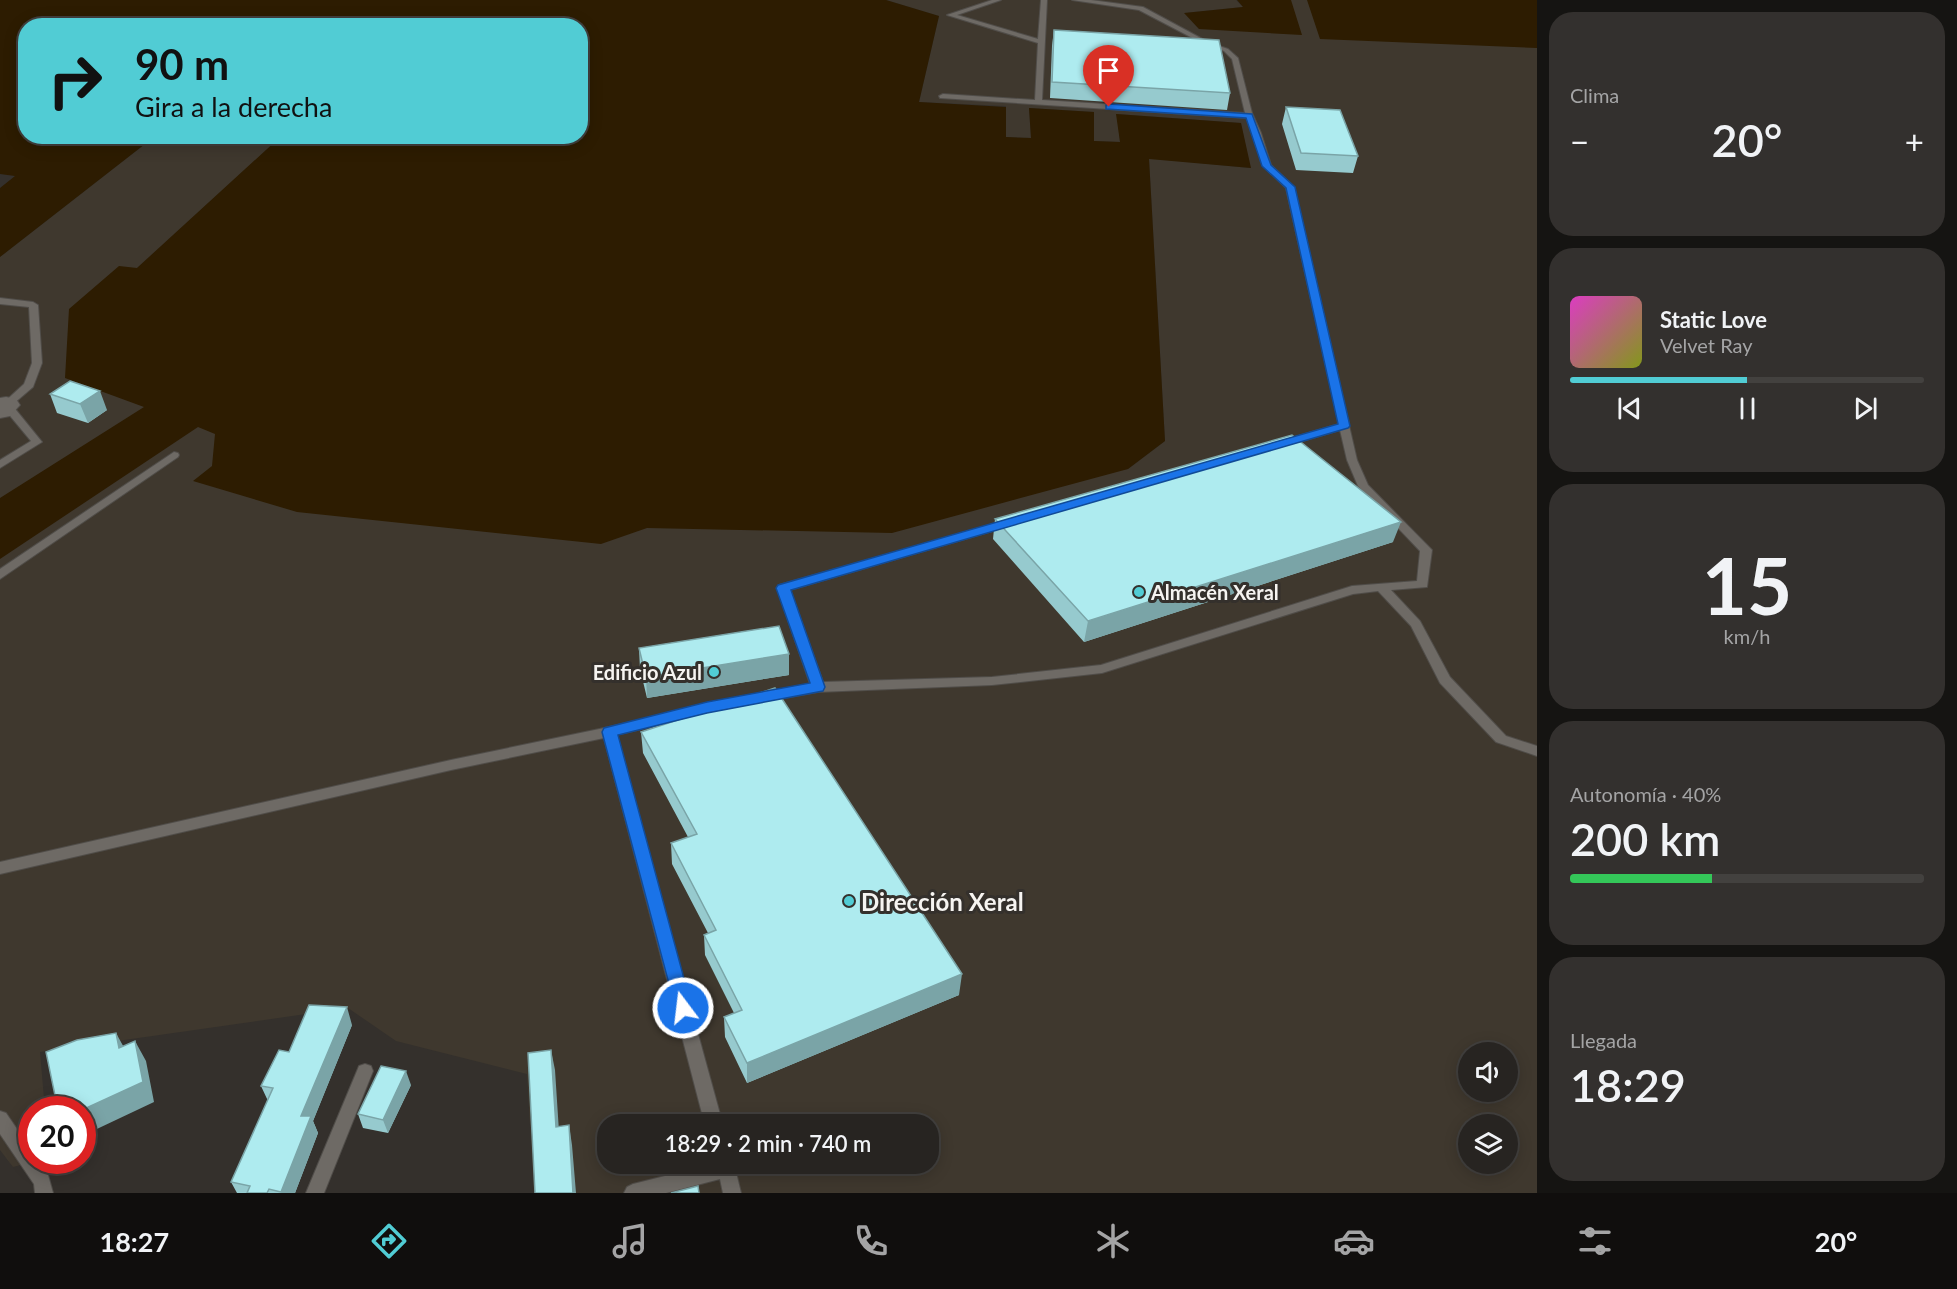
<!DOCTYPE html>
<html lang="es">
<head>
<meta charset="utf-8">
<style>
  body { margin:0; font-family:Lato,sans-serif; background:#33302e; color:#f1f3f6; height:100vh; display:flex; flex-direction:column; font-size:22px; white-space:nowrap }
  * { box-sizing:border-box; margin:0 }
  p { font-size:20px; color:#a4a4a5 }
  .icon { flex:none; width:33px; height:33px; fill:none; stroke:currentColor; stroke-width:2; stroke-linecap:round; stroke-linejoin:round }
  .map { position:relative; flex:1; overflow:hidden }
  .details { display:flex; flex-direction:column; gap:12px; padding:12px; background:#151412; width:420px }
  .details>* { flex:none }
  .top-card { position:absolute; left:18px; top:18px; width:570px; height:126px; border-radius:24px; box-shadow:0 3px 15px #0003,0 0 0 2px #43413f; background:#51ccd4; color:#111; overflow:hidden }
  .fabs { position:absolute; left:1458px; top:1042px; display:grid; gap:12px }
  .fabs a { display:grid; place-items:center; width:60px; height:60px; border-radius:50%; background:#272421; box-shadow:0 3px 15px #0003,0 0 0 2px #43413f; font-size:30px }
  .speed { position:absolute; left:18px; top:1096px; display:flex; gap:12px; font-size:30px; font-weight:700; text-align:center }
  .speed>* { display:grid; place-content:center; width:78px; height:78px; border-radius:50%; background:#272421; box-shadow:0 3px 15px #0003,0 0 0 2px #43413f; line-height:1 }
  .speed .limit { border:9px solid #d22; background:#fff; color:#111 }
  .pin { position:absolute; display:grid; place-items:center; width:51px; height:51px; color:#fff; margin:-62px -26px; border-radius:50% 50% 50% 0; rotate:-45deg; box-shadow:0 0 6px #0007 }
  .pin .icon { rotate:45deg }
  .me { position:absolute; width:66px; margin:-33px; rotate:345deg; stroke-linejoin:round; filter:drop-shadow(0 0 4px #0008) }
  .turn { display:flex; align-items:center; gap:21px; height:126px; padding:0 18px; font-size:27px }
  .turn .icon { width:78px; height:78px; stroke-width:2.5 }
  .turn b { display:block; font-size:42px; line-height:51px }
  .big { font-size:45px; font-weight:600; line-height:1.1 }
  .details .widget { flex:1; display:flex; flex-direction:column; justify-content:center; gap:9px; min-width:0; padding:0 21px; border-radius:24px; background:#33302e }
  .details .dial { align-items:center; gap:0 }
  .dial b { font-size:78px; line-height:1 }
  .song { display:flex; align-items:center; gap:18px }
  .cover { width:72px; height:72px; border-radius:9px; background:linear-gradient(135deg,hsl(310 70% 55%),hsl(70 70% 35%)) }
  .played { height:6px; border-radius:3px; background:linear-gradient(90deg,#51ccd4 50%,#43413f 50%) }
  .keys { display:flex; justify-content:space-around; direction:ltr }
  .heat { display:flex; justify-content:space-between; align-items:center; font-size:33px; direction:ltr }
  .charge { height:9px; border-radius:4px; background:linear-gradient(90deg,#34c759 40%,#43413f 0) }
  .trip { position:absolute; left:597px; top:1114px; width:342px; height:60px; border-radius:24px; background:#272421; box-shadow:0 3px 15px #0003,0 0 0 2px #43413f; font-weight:600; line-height:60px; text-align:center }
  .tab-bar { display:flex; height:96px; justify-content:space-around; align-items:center; background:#100e0d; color:#a4a4a5 }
  .tab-bar .icon { width:42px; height:42px }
  .tab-bar .selected { color:#51ccd4 }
  .tab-bar b { font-size:27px; color:#f1f3f6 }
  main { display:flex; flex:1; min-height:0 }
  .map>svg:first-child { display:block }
  .built { fill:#3f382e; fill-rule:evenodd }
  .water { fill:#2d1c01 }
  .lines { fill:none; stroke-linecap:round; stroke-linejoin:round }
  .lane-casing { stroke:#504d49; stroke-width:2 }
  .secondary-casing { stroke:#504d49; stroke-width:2 }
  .lane { fill:#6e6a65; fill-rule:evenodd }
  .secondary { fill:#6e6a65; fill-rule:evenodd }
  .wall { fill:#96cace }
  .shaded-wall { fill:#7aa4a7 }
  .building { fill:#aeebef; stroke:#7aa4a7; stroke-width:1.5 }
  .route { fill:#1a73e8; stroke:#114b97; stroke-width:1.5 }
  .poi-dot { fill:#51ccd4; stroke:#34302c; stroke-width:2 }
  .labels { text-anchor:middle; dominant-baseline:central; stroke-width:6; stroke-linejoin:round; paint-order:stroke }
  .poi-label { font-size:20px; font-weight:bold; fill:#f6f4f1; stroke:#34302c; text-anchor:start }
  .near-poi-label { font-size:24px; font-weight:bold; fill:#f6f4f1; stroke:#34302c; text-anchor:start }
</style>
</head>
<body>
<main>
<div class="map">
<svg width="1537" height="1193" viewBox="0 0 1537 1193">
  <rect width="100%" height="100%" fill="#34302c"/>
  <path class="built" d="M886,0H1236L1243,7L1185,13L1199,29L1290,0H1307L1537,48V1193H534L527,1074L396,1041L348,1008L40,1052L45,1110H32V1161H36L13,1167L0,1150V257L154,137L280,138L137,268L647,527L1128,469L1165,441L1149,158L1250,168L1241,123L1117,114L1120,142L1093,141L1094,112L1029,108L1031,138L1005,137L1006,106L919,102L939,16ZM1468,1053H1508V1092H1468ZM608,1125H928V1164H608ZM1468,1125H1508V1164H1468Z"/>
  <path class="water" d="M0,0H886L939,16L919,102L1006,107V137L1031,138L1029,108L1094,112V141L1120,142L1116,114L1241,123L1251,168L1149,159L1165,441L1128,469L892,533L647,528L601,544L297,512L193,481L212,466L215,434L198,427L0,559V498L144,407L65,378L69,309L119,266L137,268L279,138L263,137L580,136V26H26V136L154,137L0,257V188L15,176L0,174Z
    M1237,0H1291L1302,35L1199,29L1184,13L1243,7Z
    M1307,0H1537V48L1320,39Z"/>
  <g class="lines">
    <defs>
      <path id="lane" d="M992,0H1001L957,15L1038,39L1041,0H1047L1042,100L1245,113L1232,59L1224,51L1204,44L1139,10L1072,0H1091L1143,7L1208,42L1228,49L1238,58L1252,113L1261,133L1271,165L1294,187L1357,460L1368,485L1432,550L1427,587L1391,590L1420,621L1450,677L1506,736L1537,746V756L1496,742L1440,683L1411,626L1378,591L1353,594L1102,673L992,685L818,692L763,702L758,700L757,697L758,694L810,684L777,588L779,585L1009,520L1013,521L1015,523L1013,525L790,590L823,682L992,677L1101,665L1352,586L1417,581L1420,551L1358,486L1347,460L1340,430L1282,447L1277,444L1278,442L1339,424L1286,188L1263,166L1247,118L940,98L939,96L943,94L1035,100L1038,43L947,15Z
        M0,298L33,302L38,305L42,363L33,387L12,405L42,442L0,468V460L31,441L1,405L24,384L32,363L29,307L0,304Z
        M174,452L178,453L179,455L178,457L0,579V569Z
        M743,696L748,698L750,701L748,704L616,735L723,1125H705L604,738L451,770L0,874V862L451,760L609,727Z
        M365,1064L371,1066L373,1071L324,1193H306L357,1071L359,1066Z
        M0,1111L6,1113L32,1151V1161H39L48,1175L53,1193H35L34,1184L0,1134Z
        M713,1164H734L741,1193H723L720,1179L666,1193H624L627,1187L633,1184Z"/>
      <path id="secondary" d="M6,397L16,399L20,405L10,416L0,418V398Z"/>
    </defs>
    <use href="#lane" class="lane-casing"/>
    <use href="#secondary" class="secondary-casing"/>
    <use href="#lane" class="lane"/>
    <use href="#secondary" class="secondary"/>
  </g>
  <path class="wall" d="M1054,30L1230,93L1227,110L1050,98L1052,46Z
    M1286,107L1358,156L1353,173L1296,170L1282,124Z
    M50,394L107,410L88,423L57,413Z
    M995,519L1393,542L1084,642L993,539Z
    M639,648L789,654V675L647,698L640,669Z
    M641,732L959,995L747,1083L725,1037L724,1017L734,1013L705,955L704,935L708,933L672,864L671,843L688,837L643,753Z
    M352,1025L313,1121L318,1133L295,1193H237L231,1182L268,1101L261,1086L289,1052Z
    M411,1085L388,1133L363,1128L358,1114Z"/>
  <path class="shaded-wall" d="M100,391L107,410L88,423L80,404Z
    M1401,522L1393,542L1084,642L1088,621Z
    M789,654V675L647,698L646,677Z
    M962,974L959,995L747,1083V1063Z
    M347,1007L352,1025L313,1121L318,1133L295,1193H281L301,1116Z
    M116,1033L127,1053L119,1048Z
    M135,1041L146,1061L154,1102L82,1136V1110Z
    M551,1050L555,1070L560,1147L556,1127Z
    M406,1071L411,1085L388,1133L383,1120Z
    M569,1125L572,1145L576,1193H573Z"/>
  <path class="building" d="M1054,30L1219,40L1230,93L1052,82Z
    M1286,107L1340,110L1358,156L1301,153Z
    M70,381L100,391L80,404L50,394Z
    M1292,435L1401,522L1088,621L995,519Z
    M779,626L789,654L646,677L639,648Z
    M775,688L962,974L747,1063L724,1017L742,1010L704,935L716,930L671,843L697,834L641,732Z
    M309,1005L347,1007L301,1116H311L281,1192L269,1189L267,1193H247L250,1186L231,1182L273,1088L261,1086L279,1050L289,1052Z
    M116,1033L119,1048L135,1041L143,1082L82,1110H58L46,1052L77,1040Z
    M551,1050L556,1127L569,1125L573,1193H535L528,1053Z
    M381,1066L406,1071L383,1120L358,1114Z
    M698,1186L699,1193H671Z"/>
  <path class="route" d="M1109,104L1252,114L1271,165L1295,187L1350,426L1348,428L791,590L825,687L823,691L707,713L618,735L692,1008L690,1014L683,1016L677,1014L602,732L604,728L707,702L810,683L776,588L778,585L1338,424L1286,188L1262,166L1246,118L1106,109V105Z"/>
  <g class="poi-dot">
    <circle cx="1139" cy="592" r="6"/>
    <circle cx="714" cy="672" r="6"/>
    <circle cx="849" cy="901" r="6"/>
  </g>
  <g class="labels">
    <g class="poi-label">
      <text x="1151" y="592">Almacén Xeral</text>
      <text x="702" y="672" text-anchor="end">Edificio Azul</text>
    </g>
    <g class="near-poi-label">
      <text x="861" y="901">Dirección Xeral</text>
    </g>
  </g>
</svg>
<div class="fabs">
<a><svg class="icon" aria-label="sound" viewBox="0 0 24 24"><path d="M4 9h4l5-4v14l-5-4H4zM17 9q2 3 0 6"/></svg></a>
<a><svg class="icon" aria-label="layers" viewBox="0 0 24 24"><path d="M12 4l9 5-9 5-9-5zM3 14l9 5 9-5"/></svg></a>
</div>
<div class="speed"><div class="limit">20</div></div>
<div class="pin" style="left:1109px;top:107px;background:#d93025"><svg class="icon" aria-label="arrive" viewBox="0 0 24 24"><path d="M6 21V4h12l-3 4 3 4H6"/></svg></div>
<svg class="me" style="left:683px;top:1008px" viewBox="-20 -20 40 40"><circle r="17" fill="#1a73e8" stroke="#fff" stroke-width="3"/><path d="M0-11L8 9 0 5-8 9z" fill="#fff"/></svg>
<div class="trip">18:29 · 2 min · 740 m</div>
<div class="top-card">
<div class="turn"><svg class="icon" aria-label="right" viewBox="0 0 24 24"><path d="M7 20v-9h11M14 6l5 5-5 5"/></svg><div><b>90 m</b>Gira a la derecha</div></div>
</div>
</div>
<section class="details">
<div class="widget"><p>Clima</p>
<div class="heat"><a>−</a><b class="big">20°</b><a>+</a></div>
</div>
<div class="widget">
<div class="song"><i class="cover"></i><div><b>Static Love</b><p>Velvet Ray</p></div></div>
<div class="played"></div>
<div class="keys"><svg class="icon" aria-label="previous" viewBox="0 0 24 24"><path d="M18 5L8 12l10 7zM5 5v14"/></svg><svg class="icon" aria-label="pause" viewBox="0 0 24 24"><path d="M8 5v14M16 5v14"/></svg><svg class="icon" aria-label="next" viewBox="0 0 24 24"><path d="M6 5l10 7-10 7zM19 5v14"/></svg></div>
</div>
<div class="widget dial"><b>15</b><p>km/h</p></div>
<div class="widget"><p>Autonomía · 40%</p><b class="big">200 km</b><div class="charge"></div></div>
<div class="widget"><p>Llegada</p><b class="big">18:29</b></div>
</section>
</main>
<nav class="tab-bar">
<b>18:27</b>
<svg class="icon selected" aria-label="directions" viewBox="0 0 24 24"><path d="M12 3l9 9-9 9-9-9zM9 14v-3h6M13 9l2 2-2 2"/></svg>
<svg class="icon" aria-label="music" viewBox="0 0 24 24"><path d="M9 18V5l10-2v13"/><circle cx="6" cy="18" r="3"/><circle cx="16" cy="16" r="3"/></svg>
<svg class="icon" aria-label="phone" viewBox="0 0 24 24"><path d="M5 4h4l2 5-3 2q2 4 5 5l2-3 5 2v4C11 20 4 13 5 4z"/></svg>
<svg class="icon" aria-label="climate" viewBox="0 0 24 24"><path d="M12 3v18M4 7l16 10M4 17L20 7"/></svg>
<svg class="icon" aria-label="car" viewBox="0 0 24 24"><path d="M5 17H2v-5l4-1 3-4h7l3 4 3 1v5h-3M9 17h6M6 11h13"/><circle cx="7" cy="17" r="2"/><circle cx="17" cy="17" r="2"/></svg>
<svg class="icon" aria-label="filters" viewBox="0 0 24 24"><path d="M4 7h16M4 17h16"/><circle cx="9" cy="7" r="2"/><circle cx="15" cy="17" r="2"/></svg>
<b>20°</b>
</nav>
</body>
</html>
